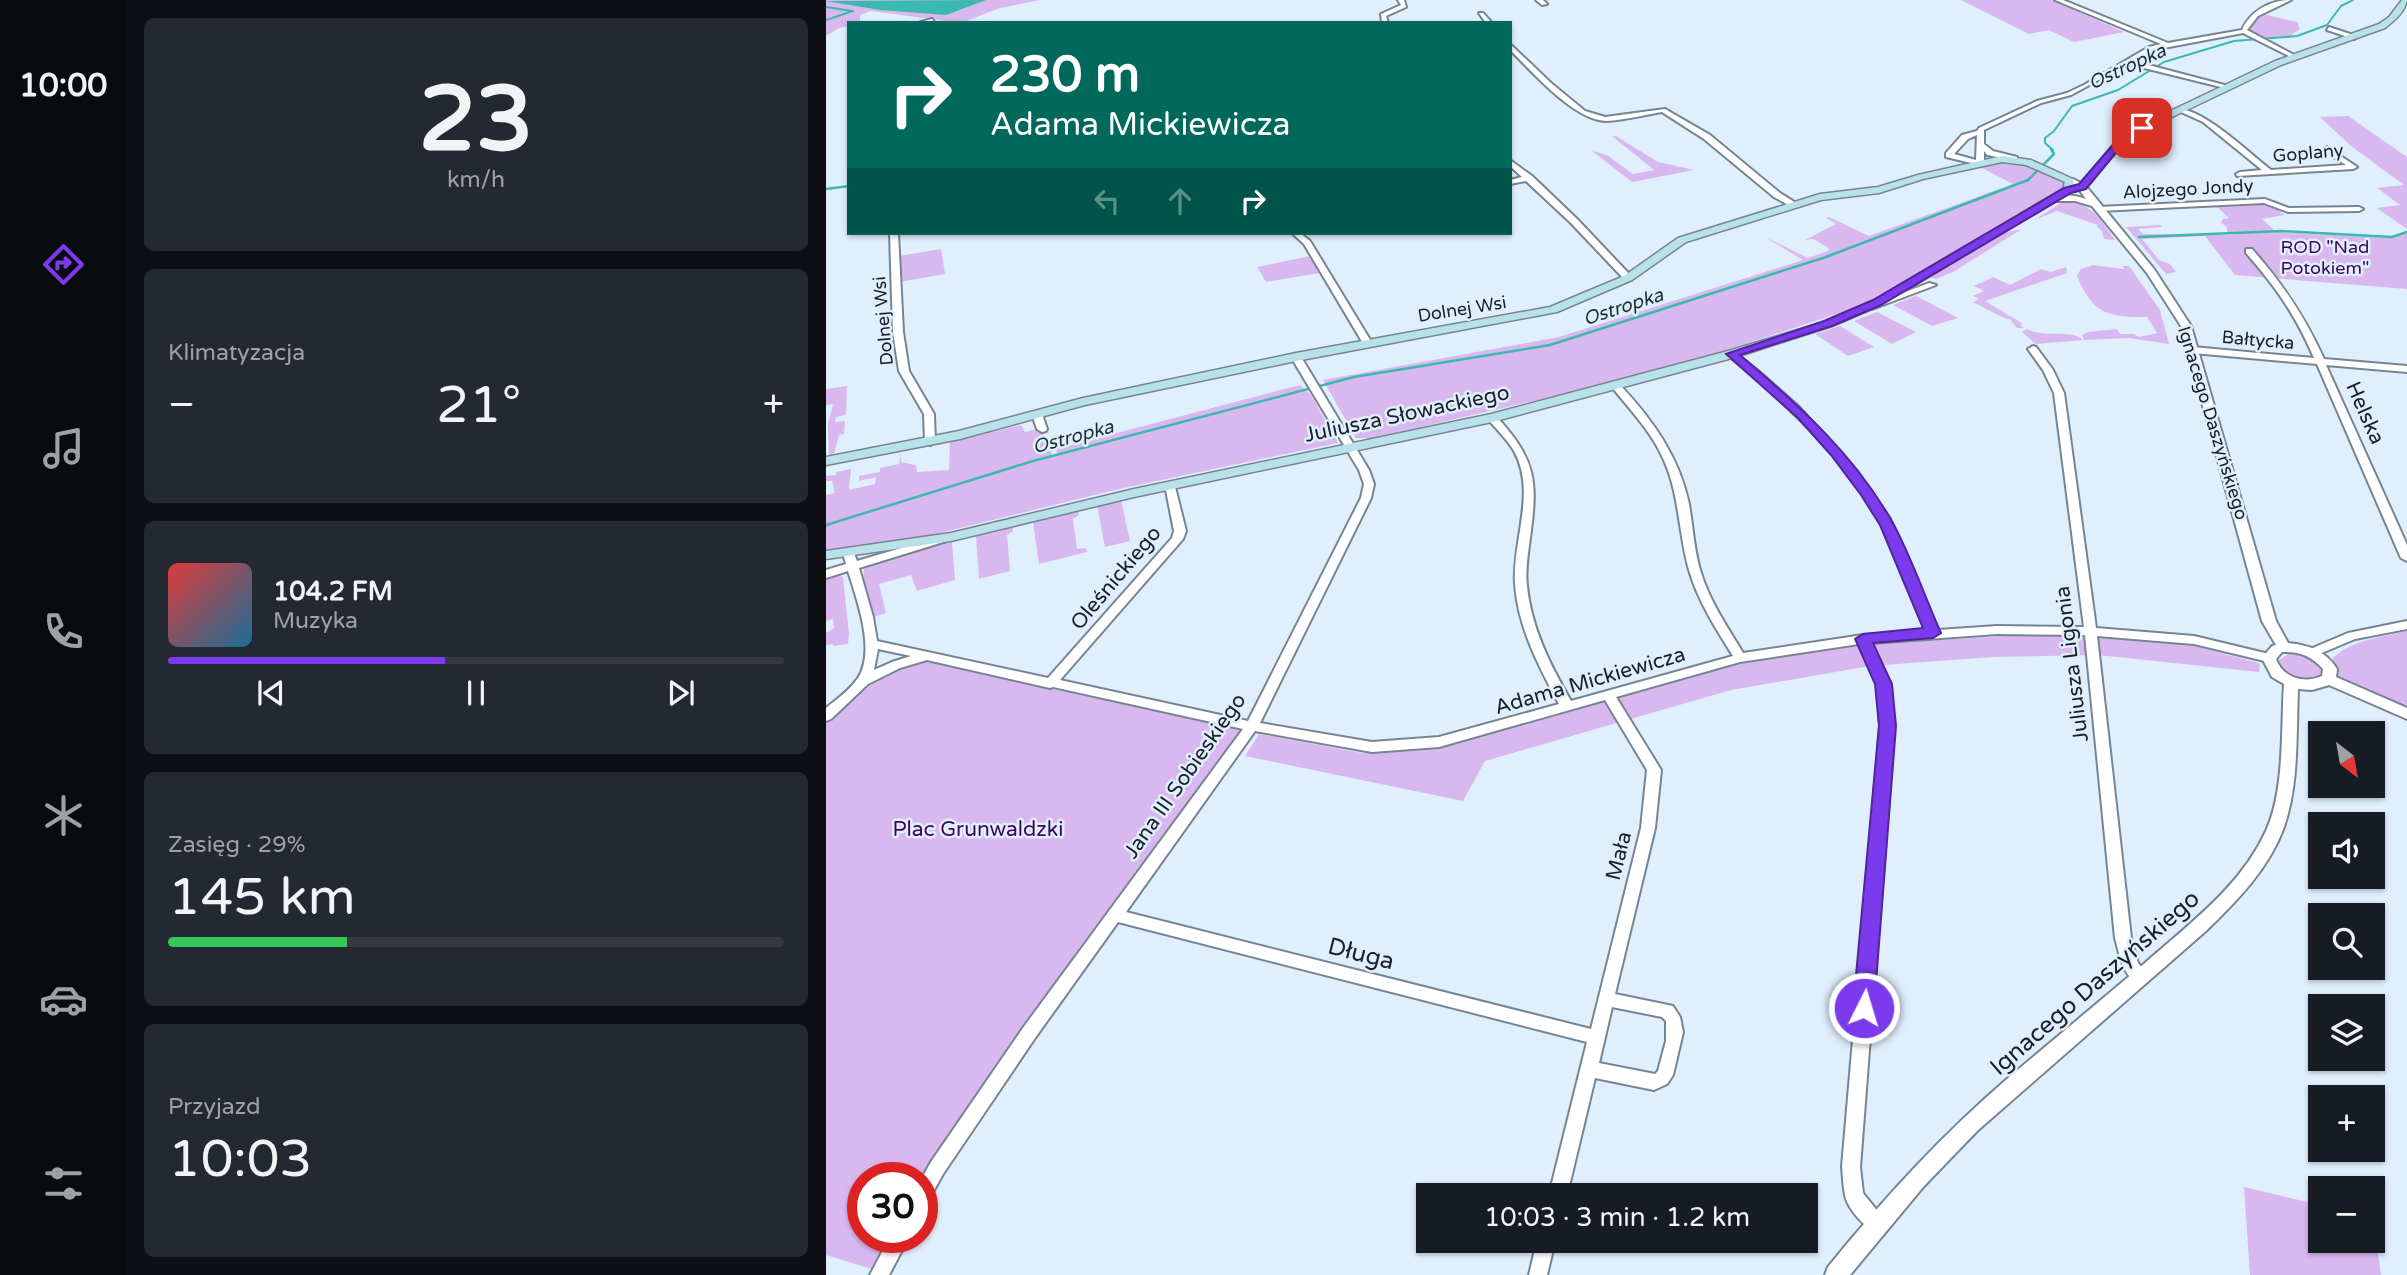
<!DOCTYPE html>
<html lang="pl">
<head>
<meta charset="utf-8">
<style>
  body { margin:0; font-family:"Varela Round",sans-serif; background:#242831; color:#f1f3f6; height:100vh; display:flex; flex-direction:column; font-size:26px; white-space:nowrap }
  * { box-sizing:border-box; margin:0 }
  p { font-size:23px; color:#9ea1a6 }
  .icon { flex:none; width:38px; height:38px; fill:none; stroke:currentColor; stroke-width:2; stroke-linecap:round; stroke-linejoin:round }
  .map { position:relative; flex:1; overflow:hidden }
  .sheet { display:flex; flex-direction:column; gap:18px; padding:18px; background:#0d0f14; width:700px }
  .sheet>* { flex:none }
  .guide { position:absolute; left:21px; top:21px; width:665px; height:214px; border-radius:0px; box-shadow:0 2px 5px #0004; background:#00695c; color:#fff; overflow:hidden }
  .needle { width:46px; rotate:149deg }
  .tools { position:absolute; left:1482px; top:721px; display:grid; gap:14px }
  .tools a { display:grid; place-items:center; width:77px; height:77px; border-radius:0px; background:#171b24; box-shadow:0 2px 5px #0004; font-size:35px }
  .speed { position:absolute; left:21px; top:1162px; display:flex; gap:14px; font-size:35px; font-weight:700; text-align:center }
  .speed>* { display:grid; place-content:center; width:91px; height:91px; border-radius:50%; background:#171b24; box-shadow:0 2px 5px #0004; line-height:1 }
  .speed .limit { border:10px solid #d22; background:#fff; color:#111 }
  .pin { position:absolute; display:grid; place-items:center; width:60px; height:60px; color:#fff; margin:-30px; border-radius:14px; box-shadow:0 4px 10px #0006 }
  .me { position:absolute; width:77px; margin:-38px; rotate:5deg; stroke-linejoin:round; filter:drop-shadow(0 0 5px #0008) }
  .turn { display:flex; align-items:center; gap:24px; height:147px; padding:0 28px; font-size:32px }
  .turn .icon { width:91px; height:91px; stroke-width:2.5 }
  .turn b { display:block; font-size:49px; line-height:60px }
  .lanes { display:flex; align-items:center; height:66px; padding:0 28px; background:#0003; justify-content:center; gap:35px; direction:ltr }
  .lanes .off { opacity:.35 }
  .big { font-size:52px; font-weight:600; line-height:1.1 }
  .sheet .card { flex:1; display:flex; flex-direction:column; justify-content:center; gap:10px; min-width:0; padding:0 24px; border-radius:10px; background:#242831 }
  .sheet .dial { align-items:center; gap:0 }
  .dial b { font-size:91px; line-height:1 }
  .song { display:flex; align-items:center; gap:21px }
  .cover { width:84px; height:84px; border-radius:10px; background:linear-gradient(135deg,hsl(0 70% 55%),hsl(200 70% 35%)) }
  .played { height:7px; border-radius:4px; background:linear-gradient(90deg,#7c3aed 45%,#363941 45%) }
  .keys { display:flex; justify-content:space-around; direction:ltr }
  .heat { display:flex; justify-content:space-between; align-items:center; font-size:38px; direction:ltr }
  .charge { height:10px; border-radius:5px; background:linear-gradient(90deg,#34c759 29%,#363941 0) }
  .trip { position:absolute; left:590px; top:1183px; width:402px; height:70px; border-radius:0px; background:#171b24; box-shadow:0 2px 5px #0004; font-weight:600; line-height:70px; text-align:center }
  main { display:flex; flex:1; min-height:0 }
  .tab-bar { display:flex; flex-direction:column; width:126px; justify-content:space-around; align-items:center; background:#090b0e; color:#9ea1a6 }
  .tab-bar .icon { width:49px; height:49px }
  .tab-bar .on { color:#7c3aed }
  .tab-bar b { font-size:32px; color:#f1f3f6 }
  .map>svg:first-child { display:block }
  .green { fill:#d9b8f0 }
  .water { fill:#3cb9ae }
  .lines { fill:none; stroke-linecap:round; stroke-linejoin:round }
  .stream-far1 { stroke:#3cb9ae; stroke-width:2 }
  .stream { stroke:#3cb9ae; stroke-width:2.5 }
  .minor-casing { stroke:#778592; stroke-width:4 }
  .tertiary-casing { stroke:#778592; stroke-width:4 }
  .secondary-casing { stroke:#778592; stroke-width:3 }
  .minor { fill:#fff; fill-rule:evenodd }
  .tertiary { fill:#fff; fill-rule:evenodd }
  .secondary { fill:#b8e1ea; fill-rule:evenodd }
  .route { fill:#7c3aed; stroke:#51269a; stroke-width:2 }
  .labels { text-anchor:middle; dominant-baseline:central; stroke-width:5; stroke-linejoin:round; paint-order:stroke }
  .far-street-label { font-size:18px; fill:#1a2025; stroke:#e0effe }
  .far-park-label { font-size:18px; fill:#40035b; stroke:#e0effe }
  .far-water-label { font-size:19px; font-style:italic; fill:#1b302e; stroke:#e0effe }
  .street-label { font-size:21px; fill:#1a2025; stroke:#e0effe }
  .park-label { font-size:21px; fill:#40035b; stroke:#e0effe }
  .near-street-label { font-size:24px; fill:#1a2025; stroke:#e0effe }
</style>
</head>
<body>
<main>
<nav class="tab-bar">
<b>10:00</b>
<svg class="icon on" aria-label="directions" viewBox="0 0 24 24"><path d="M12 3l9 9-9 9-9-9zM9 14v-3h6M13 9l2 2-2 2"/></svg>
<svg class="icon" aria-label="music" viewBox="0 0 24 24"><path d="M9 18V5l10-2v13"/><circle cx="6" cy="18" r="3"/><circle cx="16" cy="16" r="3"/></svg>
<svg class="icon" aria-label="phone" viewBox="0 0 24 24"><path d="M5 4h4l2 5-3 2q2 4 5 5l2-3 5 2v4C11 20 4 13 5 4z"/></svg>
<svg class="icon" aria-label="climate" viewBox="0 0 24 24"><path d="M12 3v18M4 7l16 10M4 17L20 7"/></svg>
<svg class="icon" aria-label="car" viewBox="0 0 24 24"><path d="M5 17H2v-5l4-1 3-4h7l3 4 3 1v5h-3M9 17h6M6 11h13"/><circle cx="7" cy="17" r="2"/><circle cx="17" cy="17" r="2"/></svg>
<svg class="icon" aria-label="filters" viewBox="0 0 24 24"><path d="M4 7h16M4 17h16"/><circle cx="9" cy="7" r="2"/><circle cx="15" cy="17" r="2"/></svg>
</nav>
<section class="sheet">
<div class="card dial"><b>23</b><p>km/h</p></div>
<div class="card"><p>Klimatyzacja</p>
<div class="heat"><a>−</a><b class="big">21°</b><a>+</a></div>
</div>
<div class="card">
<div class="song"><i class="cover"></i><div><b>104.2 FM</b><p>Muzyka</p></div></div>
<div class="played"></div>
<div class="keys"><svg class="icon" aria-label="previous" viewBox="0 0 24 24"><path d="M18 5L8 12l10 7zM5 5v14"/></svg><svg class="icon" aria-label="pause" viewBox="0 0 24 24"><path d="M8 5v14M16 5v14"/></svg><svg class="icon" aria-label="next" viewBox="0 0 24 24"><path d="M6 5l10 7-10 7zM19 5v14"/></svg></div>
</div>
<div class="card"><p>Zasięg · 29%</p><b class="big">145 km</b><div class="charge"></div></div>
<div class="card"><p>Przyjazd</p><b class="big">10:03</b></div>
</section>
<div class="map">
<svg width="1581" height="1275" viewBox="0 0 1581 1275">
  <rect width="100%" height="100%" fill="#e0effe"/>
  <path class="green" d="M0,0H214L174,8L135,23L45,11L34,15V23H23V26L13,28L0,36Z
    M1135,0H1226L1298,32L1248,42L1223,30L1203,34Z
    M1437,14L1471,22L1474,29L1464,36L1431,38L1423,29L1425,23Z
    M1522,116L1581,157V229L1551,208L1574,205L1551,188L1578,185L1525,146L1494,117Z
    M786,136H790L832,162L868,170L806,182L766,151L781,155L807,174L828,170Z
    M1179,161L1204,166L1239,182L1240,187L1041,304L901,350L777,385L547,438H530L497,380L733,337L977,260L939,237L982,258L1002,251L1003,248L987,239L979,240L1010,224L1000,218L1003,217L1043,236L1187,184L1154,167Z
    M1235,203C1264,200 1274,218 1289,240L1278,239L1276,231L1271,227L1272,225L1231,211L1208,220Z
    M1444,203L1458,215L1436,219L1447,229V232L1566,238L1581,231V289L1409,275L1379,236L1316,239L1333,260L1344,264L1350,272L1340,274L1300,227L1334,225L1336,227L1312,229L1317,234L1409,235L1401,233V227L1395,223L1397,219L1403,218L1390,206Z
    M1196,229L1127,272L1110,279L1103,277L1177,233Z
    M115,249L119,274L73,282V256Z
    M484,256L494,273L440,282L431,267Z
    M1267,265L1298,269L1297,266H1303L1334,310L1343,344L1303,338L1258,340L1256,335L1262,332L1291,329L1294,334H1308L1313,337L1331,333L1321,317C1285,317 1266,316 1251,275L1255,269Z
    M1240,267L1241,273L1159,301L1197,324L1194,325L1198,328H1191L1184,319L1178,318L1147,302L1153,299L1147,296L1158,291L1148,286L1167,277L1184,285L1215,269L1225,272Z
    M1090,296L1132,318L1106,326L1067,305Z
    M1051,312L1090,332L1066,344L1028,321Z
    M1014,326L1048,347L1022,356L989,334Z
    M1201,329C1218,339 1245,328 1257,340L1210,344L1196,332Z
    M474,385L485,395L512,443L293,489L94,538L0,551V495L9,493L6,481H0V476L10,475V472L25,469L23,490L49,484L50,477L33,481V476L54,472V468L73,464L75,452V462L90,465L91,472L123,470L124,442L195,425L199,432L215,428L227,457L232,456L230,449Z
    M21,386L20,415L10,417L9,422L19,421L18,434L13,435L8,454L3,455L2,424L7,404L0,405V389Z
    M295,500L304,541L279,547L271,505Z
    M252,511L253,515L247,519L251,549L260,548L261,552L213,564L207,522Z
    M187,526V531L181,535L184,571L153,579L150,536Z
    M126,542L129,580L91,591L85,575L53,584L60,613L47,617L37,578L38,569L48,563Z
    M11,575L17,577L23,634L22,644L7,646V644L0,645V633L8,628L7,619L0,621V578Z
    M1581,631V709L1507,677V658C1525,640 1557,637 1581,631Z
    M1217,634L1326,639L1361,644L1429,662L1434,664L1433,672L1272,655L1167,657L1044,666L905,690L659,761L637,801L419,756L433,734L536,753L596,750L631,744L917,663L1043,644Z
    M1463,653C1477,653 1490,658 1496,672L1494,676C1480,686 1457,678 1452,661Z
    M101,662L415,730L195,1028L95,1178H37V1237H61L46,1269L0,1255V723C38,689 50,675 101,662Z
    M1418,1187L1494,1205V1241H1547V1218L1555,1275H1424Z"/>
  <path class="water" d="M160,0L120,15L54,10L0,1Z"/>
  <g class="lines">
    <path class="stream-far1" d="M0,7L26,11
      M0,20L27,11
      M1227,150L1219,143V138L1228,131L1246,106L1292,90L1338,62L1408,41L1471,36L1501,25L1515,6L1527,0"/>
    <path class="stream" d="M0,189L23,186
      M1313,237L1455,231L1566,237L1581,232
      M0,525L207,461L528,377L724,345L1000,257L1202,180L1228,154L1225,149"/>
    <defs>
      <path id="minor" d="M572,0H578L580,7L560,16L562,23H556L555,14L575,5Z
        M710,0H717L721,4L716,5Z
        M1229,0H1237L1342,43L1416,30C1424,11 1445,0 1465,0L1432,16L1421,30L1472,57L1467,58L1417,33L1327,50L1307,61L1406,87L1403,89L1302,64L1245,95L1215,103L1158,130V144L1167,151L1191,157V161L1161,155L1158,151V163L1154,165L1120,157V153L1136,135L1151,131L1153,128L1211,101L1241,93L1258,85L1323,47L1335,44ZM1151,135L1150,160L1128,154L1142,139Z
        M653,13H657L666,23H660Z
        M106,19L108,22L94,23L95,22Z
        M1503,27L1530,36L1531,37L1528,39L1501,30Z
        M684,44L725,83L759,111L779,117L839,109L884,135L954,193L973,205L966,207L948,197L878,139L836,112C818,115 799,120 781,121C748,121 706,71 684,50Z
        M1353,109C1379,110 1423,153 1445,170L1520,165L1498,151L1497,149L1501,147L1531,167L1527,169L1411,176L1410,174L1414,172L1436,170L1377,122L1353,111Z
        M684,160L706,176L751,219L805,276V280H799L745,223L700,181L684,184V180L696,177L684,166Z
        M1439,199L1463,208L1533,207L1537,209L1533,211L1462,212L1438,203L1273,211L1269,209L1273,207Z
        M64,233H72L77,332L83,371L108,414L109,442L104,445L99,442L98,414L73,371L67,332Z
        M466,233H474L484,241L546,343L544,345H538L478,244Z
        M1420,249H1426C1457,284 1479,317 1498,359L1581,366V372L1500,365L1581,545V561L1575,558L1491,364L1367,353L1362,350L1367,347L1488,358C1470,316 1450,287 1420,253Z
        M1103,283L1110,285L1046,309L1039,307Z
        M1207,346L1210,347L1227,370L1238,393L1270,628L1368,636L1443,654L1449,658L1443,662L1368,644L1271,636L1305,938L1312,963L1323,977L1321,982C1299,989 1293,952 1289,938L1259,635L1171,634L1045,643L1063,684L1068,726L1034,1167L1037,1193L1057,1218L1060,1224L1057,1230L1051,1233C1039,1228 1021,1208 1019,1195C1017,1186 1017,1176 1016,1167L1054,726L1051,684L1033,644L914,662L790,697L835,770L829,828L789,994L847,1006L854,1017L857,1032L847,1075L841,1084L828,1090L769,1078L741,1195H723L761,1042L292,922L209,1038L117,1174L102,1201L96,1204V1178L105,1162L197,1028L417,729L227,687L224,688L101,660L74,668L42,684L5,719L0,721V708C11,699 24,690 32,678C50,651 31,600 22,571L0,578V570L20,564L17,553L19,551H27L31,561L116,536H124L126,538L124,540L33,568L47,617L51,641L222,678L346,538L348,531L339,485L344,482L348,483L360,531L357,539L234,680L422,721L535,498L538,484L533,470L465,357L470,354L475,357L543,470L548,484L545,498L434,723L546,742L613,737L733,704C713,667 692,627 689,584C686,541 711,492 688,451C681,439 670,429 661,418L666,415L670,416C710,460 712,480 704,538C702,554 699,570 701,586C705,627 724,665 745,701L907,656C890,629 872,601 863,570C852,532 854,493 836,456C824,430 804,410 786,387L791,384L794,385C827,420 853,457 863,504C867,527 868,551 875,573C884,602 902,628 917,653L1037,635L1100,631C1083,593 1072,553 1051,517C1014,453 959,403 903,356L901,354L906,351L931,370L973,407L1030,470L1064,519L1112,630L1171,626L1258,627L1228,393L1217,370L1202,349ZM52,649L85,656L66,662L48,670ZM779,700L821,770L815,828L765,1029L300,912L429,731L546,752L613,747ZM786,1007L836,1017L840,1021V1041L832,1071L829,1074L773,1063Z
        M211,411L216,414L221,429L220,431L216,432L211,429L206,414Z
        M1581,621V629L1529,639L1486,657L1480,653L1482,650L1522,633Z
        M64,1237H83L63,1275H44Z
        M711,1241H729L721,1275H703Z"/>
      <path id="tertiary" d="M1241,179H1247L1259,185L1328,269L1365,326L1450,621L1462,643C1483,645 1500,651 1511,669L1510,677L1581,708V719L1503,685L1486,690L1472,689C1470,734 1473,784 1458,827C1443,868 1412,900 1381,930L1151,1131L1098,1186L1024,1275H999L1002,1267C1057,1199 1115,1136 1181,1079C1227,1040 1273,1002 1319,963C1363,924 1415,886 1440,831C1459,790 1455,729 1458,684L1446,677L1436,658L1446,646L1450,645L1436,621L1355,326L1321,273L1266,206L1249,201H1225L1224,199C1233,193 1249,195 1260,199L1253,189L1241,183ZM1456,652C1473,651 1486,656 1497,669L1496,676C1478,684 1457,678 1450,659Z"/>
      <path id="secondary" d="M1576,0H1581C1579,12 1568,21 1559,28L1455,65L1319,130L1292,150L1259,189L1245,192L1055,305L1006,326L910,357L666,422L308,497L125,541L0,559V551L125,533L308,489L665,414L902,351L998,322L1047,301L1237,189L1239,182L1200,165L1176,162L1097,179L1053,193L995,200L860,242L806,280L731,312L470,361L259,405L134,439L0,465V457L133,431L257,398L470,353L724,307L798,276L852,238L994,194L1052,187L1092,175L1176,156L1205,160L1247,179L1248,186L1253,185L1286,146L1313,126L1449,61L1553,24L1563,17Z"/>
    </defs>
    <use href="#minor" class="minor-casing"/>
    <use href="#tertiary" class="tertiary-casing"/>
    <use href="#secondary" class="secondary-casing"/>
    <use href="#minor" class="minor"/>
    <use href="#tertiary" class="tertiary"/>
    <use href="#secondary" class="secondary"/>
  </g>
  <path class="route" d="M1313,126L1320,128L1292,150L1260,189L1245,193L1055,305L1006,326L914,355C973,405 1030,456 1068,525C1086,559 1099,597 1115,633L1107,638L1047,643L1066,684L1070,726L1048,1008L1045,1014L1038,1017L1031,1014L1027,1008L1053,726L1049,684L1029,639L1037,634L1097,628L1054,525L1035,495L1005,455L972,418L900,354L998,321L1047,300L1238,188L1253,184L1286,146Z"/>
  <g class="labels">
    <g class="far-street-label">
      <text transform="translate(1482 153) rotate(-5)">Goplany</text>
      <text transform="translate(1362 189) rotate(-3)">Alojzego Jondy</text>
      <text transform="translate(636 309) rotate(-9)">Dolnej Wsi</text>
      <text transform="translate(57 321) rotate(-95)">Dolnej Wsi</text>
      <text transform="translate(1432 340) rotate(5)">Bałtycka</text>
      <text transform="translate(1387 423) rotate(73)">Ignacego Daszyńskiego</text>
    </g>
    <g class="far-park-label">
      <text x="1499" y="247">ROD "Nad<tspan x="1499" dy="21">Potokiem"</tspan></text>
    </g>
    <g class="far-water-label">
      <text transform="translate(1301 67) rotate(-25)">Ostropka</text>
      <text transform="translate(797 307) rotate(-18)">Ostropka</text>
      <text transform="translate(247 437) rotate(-15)">Ostropka</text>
    </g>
    <g class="street-label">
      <text transform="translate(1539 413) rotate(66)">Helska</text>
      <text transform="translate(581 414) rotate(-12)">Juliusza Słowackiego</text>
      <text transform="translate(290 578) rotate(-50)">Oleśnickiego</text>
      <text transform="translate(1246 664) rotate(-97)">Juliusza Ligonia</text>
      <text transform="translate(764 681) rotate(-16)">Adama Mickiewicza</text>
      <text transform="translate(359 776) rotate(-55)">Jana III Sobieskiego</text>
      <text transform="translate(793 856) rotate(-76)">Mała</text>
    </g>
    <g class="park-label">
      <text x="152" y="829">Plac Grunwaldzki</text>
    </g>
    <g class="near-street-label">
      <text transform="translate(535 954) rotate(14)">Długa</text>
      <text transform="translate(1269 983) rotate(-41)">Ignacego Daszyńskiego</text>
    </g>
  </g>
</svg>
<div class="tools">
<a><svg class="needle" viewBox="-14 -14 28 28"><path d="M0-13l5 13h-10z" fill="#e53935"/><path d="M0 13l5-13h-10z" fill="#9ea1a6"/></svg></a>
<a><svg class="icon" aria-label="sound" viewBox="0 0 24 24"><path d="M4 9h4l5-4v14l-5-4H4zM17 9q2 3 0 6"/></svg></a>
<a><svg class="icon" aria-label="search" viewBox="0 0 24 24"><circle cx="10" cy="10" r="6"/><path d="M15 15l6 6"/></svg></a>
<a><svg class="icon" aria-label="layers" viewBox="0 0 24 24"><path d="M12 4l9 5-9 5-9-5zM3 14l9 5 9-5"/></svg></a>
<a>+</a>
<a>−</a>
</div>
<div class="speed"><div class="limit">30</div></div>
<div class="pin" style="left:1316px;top:128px;background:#d93025"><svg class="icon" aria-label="arrive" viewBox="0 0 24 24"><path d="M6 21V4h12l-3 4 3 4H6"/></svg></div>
<svg class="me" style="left:1038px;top:1008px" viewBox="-20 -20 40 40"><circle r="17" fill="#7c3aed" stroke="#fff" stroke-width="3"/><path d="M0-11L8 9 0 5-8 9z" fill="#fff"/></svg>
<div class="trip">10:03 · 3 min · 1.2 km</div>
<div class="guide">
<div class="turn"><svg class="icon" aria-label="right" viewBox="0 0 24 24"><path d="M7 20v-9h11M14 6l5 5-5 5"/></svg><div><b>230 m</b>Adama Mickiewicza</div></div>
<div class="lanes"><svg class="icon off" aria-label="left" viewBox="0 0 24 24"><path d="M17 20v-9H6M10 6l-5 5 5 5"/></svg><svg class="icon off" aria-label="ahead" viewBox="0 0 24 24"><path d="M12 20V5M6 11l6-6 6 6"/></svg><svg class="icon" aria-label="right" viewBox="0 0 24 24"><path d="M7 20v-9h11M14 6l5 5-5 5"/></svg></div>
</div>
</div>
</main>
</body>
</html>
